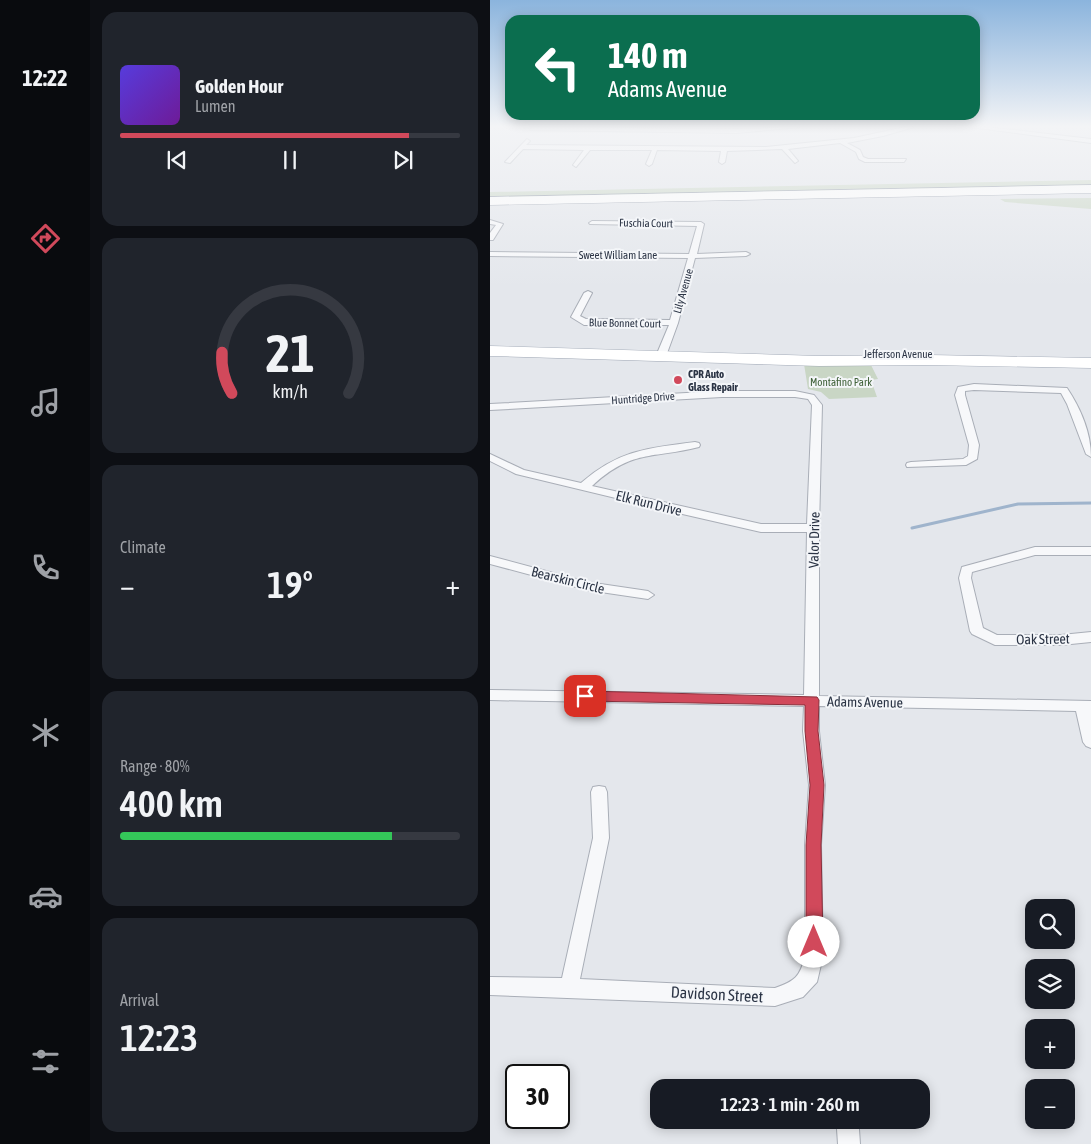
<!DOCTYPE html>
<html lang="en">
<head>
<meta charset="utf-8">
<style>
  body { margin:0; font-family:"Asap Condensed",sans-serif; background:#20242c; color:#f1f3f6; height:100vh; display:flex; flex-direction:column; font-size:19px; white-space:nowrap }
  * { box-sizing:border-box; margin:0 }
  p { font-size:16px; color:#9ea1a6 }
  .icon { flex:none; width:28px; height:28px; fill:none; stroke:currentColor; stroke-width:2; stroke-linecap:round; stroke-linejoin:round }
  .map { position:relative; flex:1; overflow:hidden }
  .drawer { display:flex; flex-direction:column; gap:12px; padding:12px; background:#0d0f14; width:400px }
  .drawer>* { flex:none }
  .hud { position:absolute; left:15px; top:15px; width:475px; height:105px; border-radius:15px; box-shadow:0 2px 12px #0003; background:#0b6e4f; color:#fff; overflow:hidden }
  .fabs { position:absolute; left:535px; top:899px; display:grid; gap:10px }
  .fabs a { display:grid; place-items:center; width:50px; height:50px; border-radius:10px; background:#171b24; box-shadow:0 2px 12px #0003; font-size:25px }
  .speed { position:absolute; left:15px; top:1064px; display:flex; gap:10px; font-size:25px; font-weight:700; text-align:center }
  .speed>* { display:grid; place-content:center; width:65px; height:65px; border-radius:50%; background:#171b24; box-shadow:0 2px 12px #0003; line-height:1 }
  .speed .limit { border:2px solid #111; border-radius:8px; background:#fff; color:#111 }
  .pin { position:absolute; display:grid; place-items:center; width:42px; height:42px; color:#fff; margin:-21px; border-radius:10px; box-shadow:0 2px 8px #0006 }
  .me { position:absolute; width:55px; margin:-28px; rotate:0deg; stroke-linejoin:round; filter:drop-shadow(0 0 4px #0008) }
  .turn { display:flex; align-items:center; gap:18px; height:105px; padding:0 20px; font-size:22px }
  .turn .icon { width:65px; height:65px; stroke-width:2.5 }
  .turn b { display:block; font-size:35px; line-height:42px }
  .big { font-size:38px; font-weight:600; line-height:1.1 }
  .drawer .card { flex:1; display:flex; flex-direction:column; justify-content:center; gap:8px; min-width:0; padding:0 18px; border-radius:15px; background:#20242c }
  .drawer .dial { align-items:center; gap:0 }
  .dial svg { height:130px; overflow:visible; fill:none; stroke:#363941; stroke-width:7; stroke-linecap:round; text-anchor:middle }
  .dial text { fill:#f1f3f6; stroke:none }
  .song { display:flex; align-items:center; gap:15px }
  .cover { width:60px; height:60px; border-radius:8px; background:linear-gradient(135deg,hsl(250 70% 55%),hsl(280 70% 35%)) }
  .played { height:5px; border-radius:2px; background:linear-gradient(90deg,#d1495b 85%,#363941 85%) }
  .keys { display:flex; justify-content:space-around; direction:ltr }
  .heat { display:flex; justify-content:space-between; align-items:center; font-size:28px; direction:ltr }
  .charge { height:8px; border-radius:4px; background:linear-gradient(90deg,#34c759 80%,#363941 0) }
  .trip { position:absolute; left:160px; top:1079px; width:280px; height:50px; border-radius:15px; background:#171b24; box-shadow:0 2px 12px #0003; font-weight:600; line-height:50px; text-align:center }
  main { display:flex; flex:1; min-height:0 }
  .tab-bar { display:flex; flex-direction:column; width:90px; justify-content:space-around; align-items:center; background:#090b0e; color:#9ea1a6 }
  .tab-bar .icon { width:35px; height:35px }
  .tab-bar .current { color:#d1495b }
  .tab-bar b { font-size:22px; color:#f1f3f6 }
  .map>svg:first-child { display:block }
  .green { fill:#c9d6c5 }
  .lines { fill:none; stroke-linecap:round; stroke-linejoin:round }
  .stream { stroke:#9fb4cc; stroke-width:3 }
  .minor-casing { stroke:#a9aeb7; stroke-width:2 }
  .primary-casing { stroke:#a3abb8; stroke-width:1 }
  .motorway-casing { stroke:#8b94a3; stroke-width:1 }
  .minor { fill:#f7f8fa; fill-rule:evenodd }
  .primary { fill:#fff; fill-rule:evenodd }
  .motorway { fill:#fff; fill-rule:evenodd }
  .route { fill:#d1495b; stroke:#882f3b }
  .poi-dot { fill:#d1495b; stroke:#f4f6f9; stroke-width:2 }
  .labels { text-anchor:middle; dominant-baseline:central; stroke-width:4; stroke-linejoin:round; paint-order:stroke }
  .far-street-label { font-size:11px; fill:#2b3445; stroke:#f4f6f9 }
  .far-poi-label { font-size:11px; font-weight:bold; fill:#2b3445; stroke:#f4f6f9; text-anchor:start }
  .far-park-label { font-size:11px; fill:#3f6138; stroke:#f4f6f9 }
  .street-label { font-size:14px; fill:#2b3445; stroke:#f4f6f9 }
  .near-street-label { font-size:16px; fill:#2b3445; stroke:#f4f6f9 }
</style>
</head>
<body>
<main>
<nav class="tab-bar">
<b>12:22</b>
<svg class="icon current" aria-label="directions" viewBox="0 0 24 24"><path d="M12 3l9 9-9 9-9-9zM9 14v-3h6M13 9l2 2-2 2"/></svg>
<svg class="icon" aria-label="music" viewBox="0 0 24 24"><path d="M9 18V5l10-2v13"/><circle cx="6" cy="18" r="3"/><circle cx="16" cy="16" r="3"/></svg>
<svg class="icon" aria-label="phone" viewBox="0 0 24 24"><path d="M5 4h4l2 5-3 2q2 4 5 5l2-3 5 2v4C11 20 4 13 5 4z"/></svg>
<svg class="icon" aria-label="climate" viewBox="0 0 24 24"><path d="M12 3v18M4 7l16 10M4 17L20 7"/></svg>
<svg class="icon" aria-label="car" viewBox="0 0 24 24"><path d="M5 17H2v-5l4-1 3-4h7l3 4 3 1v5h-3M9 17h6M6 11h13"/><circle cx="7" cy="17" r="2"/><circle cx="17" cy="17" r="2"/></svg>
<svg class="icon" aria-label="filters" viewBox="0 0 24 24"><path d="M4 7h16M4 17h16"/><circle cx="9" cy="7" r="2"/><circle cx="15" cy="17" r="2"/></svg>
</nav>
<section class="drawer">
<div class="card">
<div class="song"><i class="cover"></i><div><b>Golden Hour</b><p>Lumen</p></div></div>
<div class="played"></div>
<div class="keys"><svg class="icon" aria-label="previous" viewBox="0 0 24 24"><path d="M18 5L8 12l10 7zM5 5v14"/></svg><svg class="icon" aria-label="pause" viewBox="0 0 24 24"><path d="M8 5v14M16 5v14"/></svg><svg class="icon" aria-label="next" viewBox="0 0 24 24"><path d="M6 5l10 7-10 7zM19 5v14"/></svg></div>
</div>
<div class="card dial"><svg viewBox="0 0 100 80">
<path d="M14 69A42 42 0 1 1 86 69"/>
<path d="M14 69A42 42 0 0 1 8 44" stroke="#d1495b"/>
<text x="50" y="56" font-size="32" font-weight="700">21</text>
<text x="50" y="72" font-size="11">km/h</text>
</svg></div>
<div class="card"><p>Climate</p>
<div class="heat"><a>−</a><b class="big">19°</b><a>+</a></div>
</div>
<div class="card"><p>Range · 80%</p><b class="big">400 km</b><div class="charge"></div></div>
<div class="card"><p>Arrival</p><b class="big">12:23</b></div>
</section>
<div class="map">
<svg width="601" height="1144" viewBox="0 0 601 1144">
  <rect width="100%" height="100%" fill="#e4e7ec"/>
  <path class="green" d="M601,180V187L0,199V192Z
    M601,198V209L515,202L510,199Z
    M314,364L381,365L388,379L381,380L387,397L339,399L331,392L318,389Z"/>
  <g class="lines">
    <path class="stream" d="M422,528L528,504L601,503"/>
    <defs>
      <path id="minor" d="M42,127L247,129L310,127L247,133L40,130Z
        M415,127H424L393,136L357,143L370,150L373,157L378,159H416L414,162H375L369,159L366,152L350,143L298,149L308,161L305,163L292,149L237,151L235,162L232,164L229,162L231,151L167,150L162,164L159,166L156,164L162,150H100L86,167L83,165L94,150L33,149L20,163L15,162L37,139L40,141L36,145L276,147L364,138Z
        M480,127H497L601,139V143Z
        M0,220L13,224L3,240H0V233L6,225L0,224Z
        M102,221L211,222L214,224L207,254L256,252L260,254L256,256L205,258L188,323L176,356L171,359L166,356L179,325H94L81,317L94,293L98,291L102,293L90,316L96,319L180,320L198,258L0,256V252L199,254L207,226L100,224L99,223Z
        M484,384L577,388C591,409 601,433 601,457L596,454L577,404L571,393L484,390L475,391V395L489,445L487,459L476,465L417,467L416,465L417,463L421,462L473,459L478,456L479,445L465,395L468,387Z
        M232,391H305L324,395L332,405L329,528V696L601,701V748L596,746L593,742L586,711L329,706V731L335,785L331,845L333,956L327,982L313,997L285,1006L0,995V977L72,978L103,838L101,792L103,787L109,786L115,787L117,792L119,838L90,979L285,988C305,981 310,977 315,956V845L319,785L313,731L314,706L0,700V690L314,695L317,532H271L188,513L26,474L0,461V454L34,470L91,483C129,450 158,448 205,442L209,443L210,445L209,447C162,459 142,449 102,486L271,524H317L322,405L318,399L305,397H232L0,410V404Z
        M545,547H601V555H545L482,572L481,578L493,628L507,635H571L601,632V642L571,645H505L482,634L480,631L469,578L472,567Z
        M0,556L97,582L158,591L164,595L158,599L97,590L0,564Z
        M354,1120L366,1121L369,1129L370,1144H348L347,1129L350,1121Z"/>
      <path id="primary" d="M0,346L329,356L439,355L601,358V368L439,365L329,366L0,356Z"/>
      <path id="motorway" d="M601,185V193L0,205V197Z"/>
    </defs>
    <use href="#minor" class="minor-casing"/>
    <use href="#primary" class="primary-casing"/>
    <use href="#motorway" class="motorway-casing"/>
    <use href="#minor" class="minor"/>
    <use href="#primary" class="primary"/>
    <use href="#motorway" class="motorway"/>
  </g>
  <linearGradient id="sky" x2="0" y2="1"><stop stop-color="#8bb4dd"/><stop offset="0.44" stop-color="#f3f4f6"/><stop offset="1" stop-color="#f3f4f6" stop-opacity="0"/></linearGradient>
  <rect width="601" height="287" fill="url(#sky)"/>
  <path class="route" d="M95,691L327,697L329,700L328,731L334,785L331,845L333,942L330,948L324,950L318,948L316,942V845L320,785L315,731V705L95,701L90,700L88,696L90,693Z"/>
  <circle class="poi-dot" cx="188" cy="380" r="5"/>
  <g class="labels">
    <g class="far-street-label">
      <text transform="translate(156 223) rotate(1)">Fuschia Court</text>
      <text x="128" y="255">Sweet William Lane</text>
      <text transform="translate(193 291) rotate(-74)">Lily Avenue</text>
      <text transform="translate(135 323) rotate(1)">Blue Bonnet Court</text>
      <text x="408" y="354">Jefferson Avenue</text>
      <text transform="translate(153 398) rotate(-4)">Huntridge Drive</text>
    </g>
    <g class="far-poi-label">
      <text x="198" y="374">CPR Auto<tspan x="198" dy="13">Glass Repair</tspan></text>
    </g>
    <g class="far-park-label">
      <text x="351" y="382">Montafino Park</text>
    </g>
    <g class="street-label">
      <text transform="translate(159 503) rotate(14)">Elk Run Drive</text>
      <text transform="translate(324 540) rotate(-89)">Valor Drive</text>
      <text transform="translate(78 580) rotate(14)">Bearskin Circle</text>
      <text transform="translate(553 639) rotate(-1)">Oak Street</text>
      <text transform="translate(375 702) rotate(1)">Adams Avenue</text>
    </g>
    <g class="near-street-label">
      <text transform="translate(227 994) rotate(3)">Davidson Street</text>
    </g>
  </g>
</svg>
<div class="fabs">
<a><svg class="icon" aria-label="search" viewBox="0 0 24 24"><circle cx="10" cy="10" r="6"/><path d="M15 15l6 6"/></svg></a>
<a><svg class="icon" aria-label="layers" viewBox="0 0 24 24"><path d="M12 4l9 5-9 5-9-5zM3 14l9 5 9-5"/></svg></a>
<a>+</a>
<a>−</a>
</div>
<div class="speed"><div class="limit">30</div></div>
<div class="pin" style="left:95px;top:696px;background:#d93025"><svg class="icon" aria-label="arrive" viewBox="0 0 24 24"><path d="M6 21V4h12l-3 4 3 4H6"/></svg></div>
<svg class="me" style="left:324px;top:942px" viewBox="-20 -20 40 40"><circle r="19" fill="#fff"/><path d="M0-13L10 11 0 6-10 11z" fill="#d1495b"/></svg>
<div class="trip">12:23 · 1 min · 260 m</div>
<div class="hud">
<div class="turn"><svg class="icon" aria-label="left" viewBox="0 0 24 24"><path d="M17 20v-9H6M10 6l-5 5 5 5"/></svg><div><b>140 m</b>Adams Avenue</div></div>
</div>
</div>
</main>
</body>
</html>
